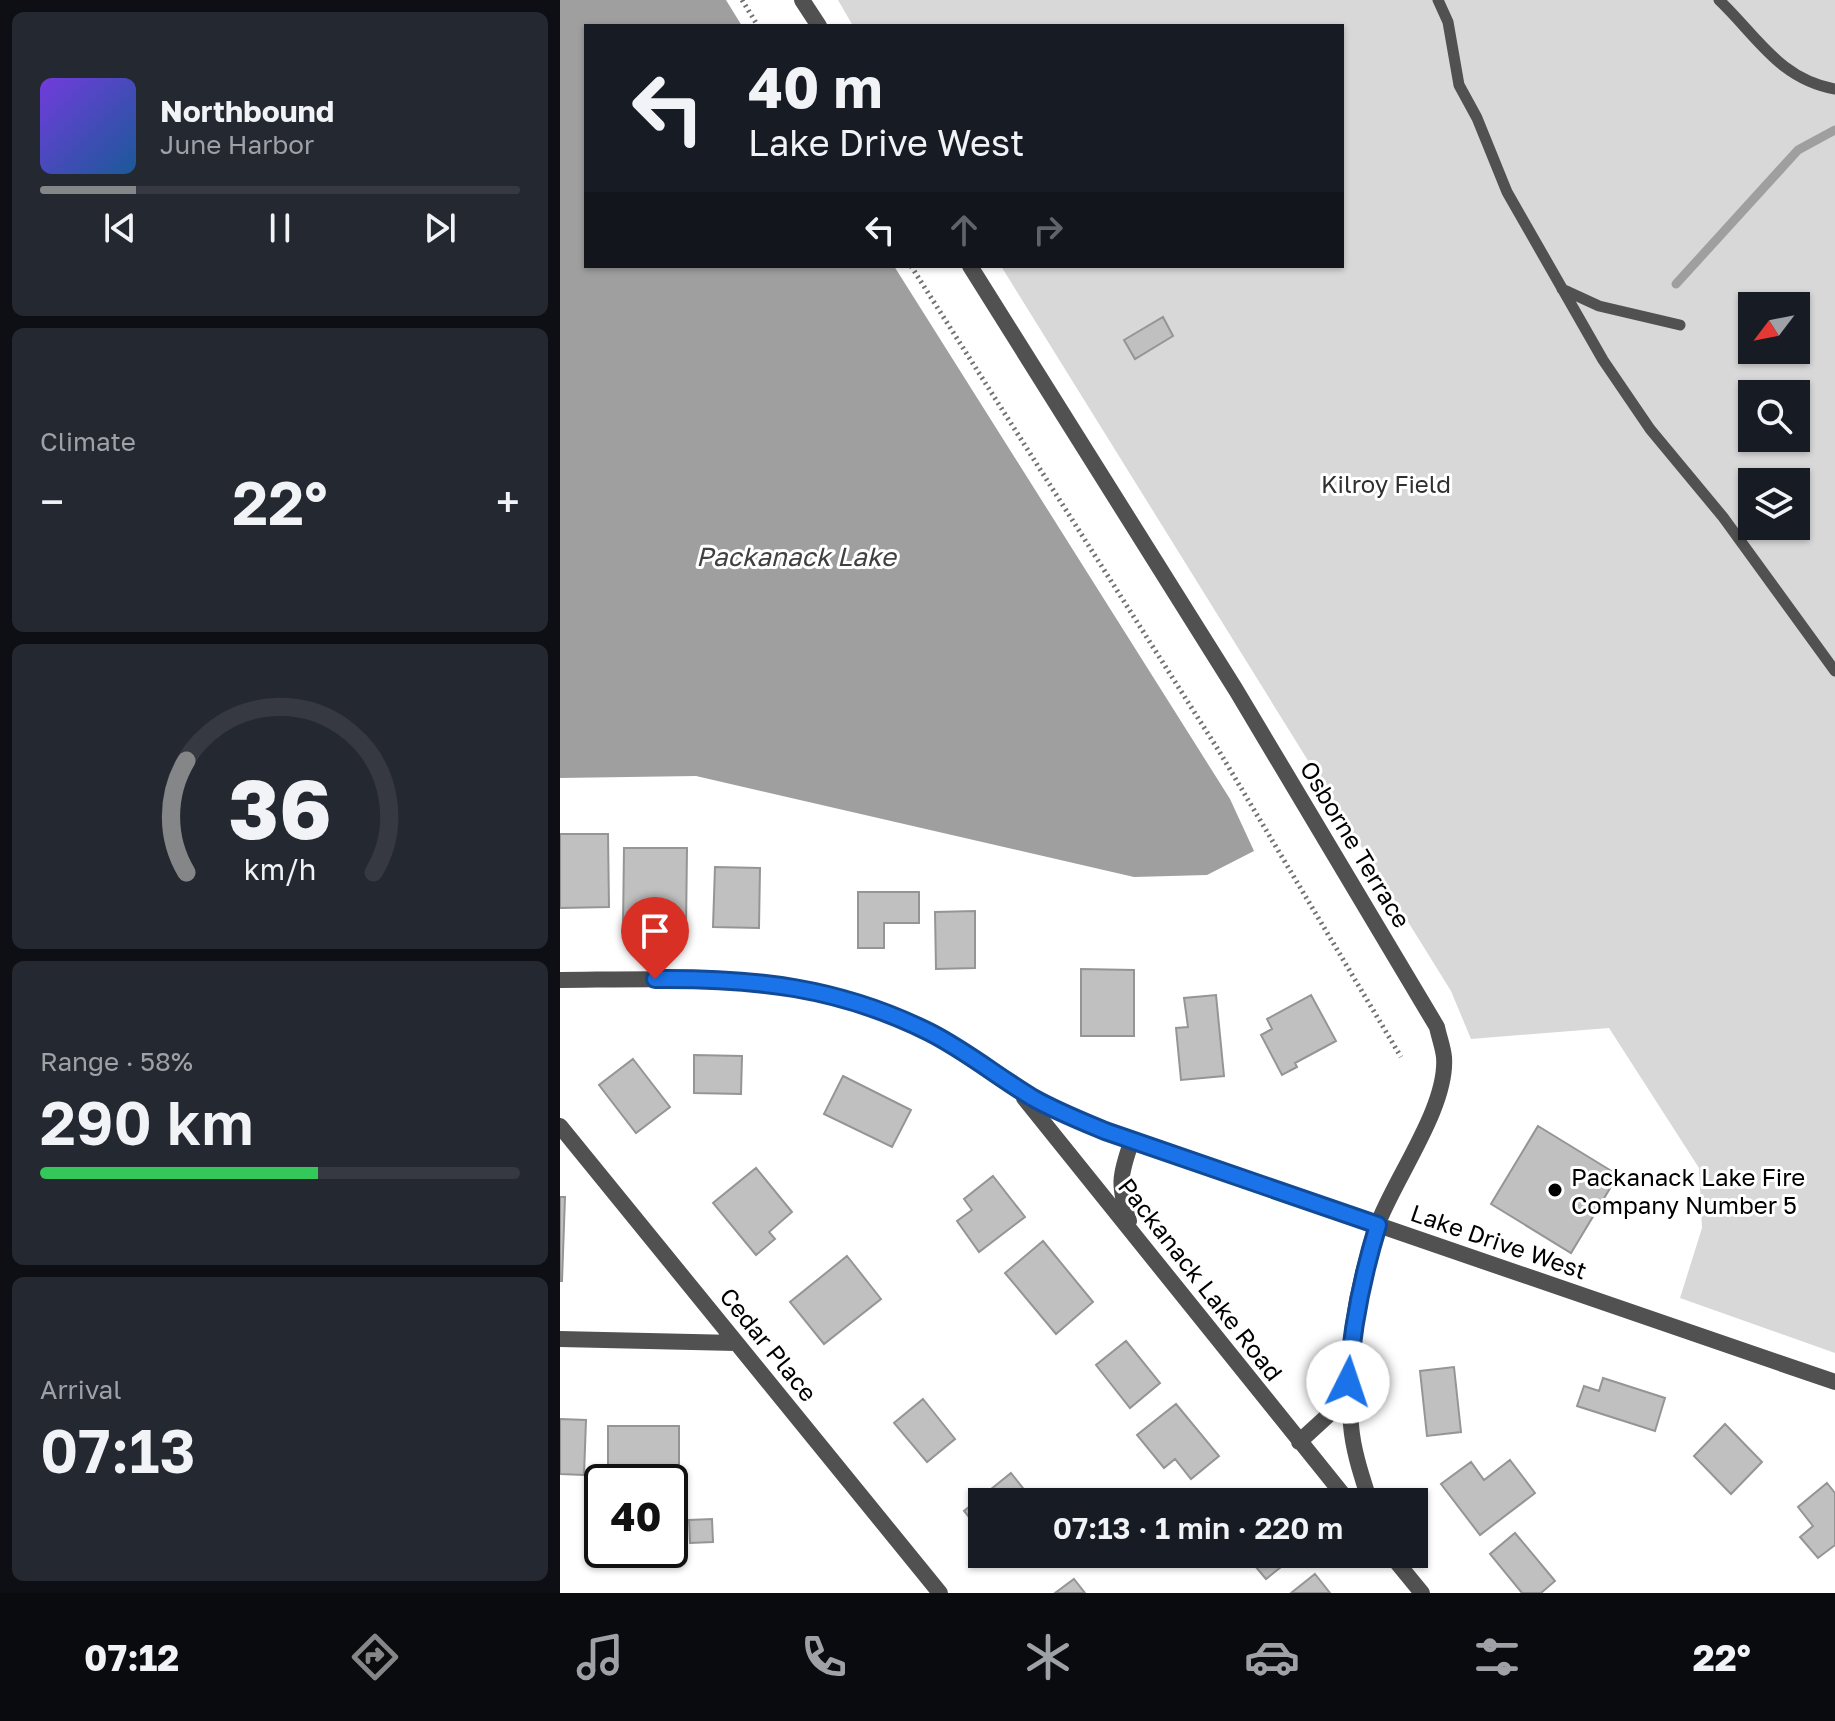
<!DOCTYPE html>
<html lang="en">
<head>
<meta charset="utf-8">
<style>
  body { margin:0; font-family:"Golos Text",sans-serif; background:#242831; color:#f1f3f6; height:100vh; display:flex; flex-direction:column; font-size:30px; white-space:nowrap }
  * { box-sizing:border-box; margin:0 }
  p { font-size:26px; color:#9ea1a6 }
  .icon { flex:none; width:44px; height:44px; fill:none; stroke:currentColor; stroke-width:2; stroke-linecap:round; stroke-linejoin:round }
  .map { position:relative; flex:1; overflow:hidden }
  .side { display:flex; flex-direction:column; gap:12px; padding:12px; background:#0d0f14; width:560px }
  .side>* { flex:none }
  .hud { position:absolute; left:24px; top:24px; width:760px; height:244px; border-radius:0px; box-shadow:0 2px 6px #0004; background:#171b24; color:#f1f3f6; overflow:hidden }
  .needle { width:52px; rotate:238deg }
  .buttons { position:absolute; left:1178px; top:292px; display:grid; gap:16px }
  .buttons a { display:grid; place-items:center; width:72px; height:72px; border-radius:0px; background:#171b24; box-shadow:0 2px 6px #0004; font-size:40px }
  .speed { position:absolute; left:24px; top:1464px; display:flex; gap:16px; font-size:40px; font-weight:700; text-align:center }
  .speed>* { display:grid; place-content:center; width:104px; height:104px; border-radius:50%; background:#171b24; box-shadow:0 2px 6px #0004; line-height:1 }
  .speed .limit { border:4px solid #111; border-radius:12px; background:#fff; color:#111 }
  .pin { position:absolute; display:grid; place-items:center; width:68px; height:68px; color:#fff; margin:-82px -34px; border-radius:50% 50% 50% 0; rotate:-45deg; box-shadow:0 0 8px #0007 }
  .pin .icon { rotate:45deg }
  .me { position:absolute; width:88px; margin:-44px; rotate:4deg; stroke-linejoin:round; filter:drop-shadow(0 0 6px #0008) }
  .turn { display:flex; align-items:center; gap:28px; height:168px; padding:0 32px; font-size:36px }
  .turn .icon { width:104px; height:104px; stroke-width:2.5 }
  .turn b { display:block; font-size:56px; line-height:68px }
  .lanes { display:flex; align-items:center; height:76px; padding:0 32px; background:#0003; justify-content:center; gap:40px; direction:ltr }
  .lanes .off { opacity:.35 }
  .big { font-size:60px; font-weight:600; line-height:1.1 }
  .side .tile { flex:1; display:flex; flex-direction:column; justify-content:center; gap:12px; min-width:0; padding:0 28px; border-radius:12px; background:#242831 }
  .side .dial { align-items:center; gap:0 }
  .dial svg { height:208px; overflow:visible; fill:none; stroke:#363941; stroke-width:7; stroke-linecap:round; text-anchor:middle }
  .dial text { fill:#f1f3f6; stroke:none }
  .song { display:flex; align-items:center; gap:24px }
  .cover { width:96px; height:96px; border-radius:12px; background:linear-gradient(135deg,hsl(260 70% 55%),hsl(210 70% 35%)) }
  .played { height:8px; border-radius:4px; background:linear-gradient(90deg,#858687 20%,#363941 20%) }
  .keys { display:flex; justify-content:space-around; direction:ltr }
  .heat { display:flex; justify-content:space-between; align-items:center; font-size:44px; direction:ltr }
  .charge { height:12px; border-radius:6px; background:linear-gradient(90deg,#34c759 58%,#363941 0) }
  .trip { position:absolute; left:408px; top:1488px; width:460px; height:80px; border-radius:0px; background:#171b24; box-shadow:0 2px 6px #0004; font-weight:600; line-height:80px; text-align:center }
  .tabs { display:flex; height:128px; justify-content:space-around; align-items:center; background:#090b0e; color:#9ea1a6 }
  .tabs .icon { width:56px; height:56px }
  .tabs .selected { color:#858687 }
  .tabs b { font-size:36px; color:#f1f3f6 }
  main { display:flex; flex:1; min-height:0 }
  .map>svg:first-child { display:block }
  .green { fill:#d8d8d8; fill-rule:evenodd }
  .water { fill:#9f9f9f }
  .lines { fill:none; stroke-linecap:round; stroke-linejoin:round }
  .stream { stroke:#9f9f9f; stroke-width:9 }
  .building { fill:#c0c0c0; stroke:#959595; stroke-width:2 }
  .path { stroke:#737373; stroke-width:5; stroke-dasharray:2 4; stroke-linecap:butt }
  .service { stroke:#515151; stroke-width:11 }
  .minor { stroke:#515151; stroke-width:16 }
  .tertiary { stroke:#515151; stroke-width:16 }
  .route-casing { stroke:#114b97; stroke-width:20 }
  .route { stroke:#1a73e8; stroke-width:14 }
  .poi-dot { fill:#000; stroke:#fff; stroke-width:3 }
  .labels { text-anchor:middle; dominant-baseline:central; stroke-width:6; stroke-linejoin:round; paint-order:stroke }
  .park-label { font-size:24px; fill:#2f2f2f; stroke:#fff }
  .street-label { font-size:24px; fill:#000; stroke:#fff }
  .poi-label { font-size:24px; fill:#000; stroke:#fff; text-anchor:start }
  .water-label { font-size:26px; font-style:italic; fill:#404040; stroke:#fff }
</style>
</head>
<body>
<main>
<section class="side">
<div class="tile">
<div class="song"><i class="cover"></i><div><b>Northbound</b><p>June Harbor</p></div></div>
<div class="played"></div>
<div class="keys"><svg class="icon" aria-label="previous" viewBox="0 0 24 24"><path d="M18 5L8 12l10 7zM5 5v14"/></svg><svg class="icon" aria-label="pause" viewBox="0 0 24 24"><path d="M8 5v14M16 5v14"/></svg><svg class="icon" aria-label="next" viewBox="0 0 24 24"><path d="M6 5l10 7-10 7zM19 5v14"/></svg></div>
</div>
<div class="tile"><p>Climate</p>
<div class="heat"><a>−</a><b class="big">22°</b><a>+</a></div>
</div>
<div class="tile dial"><svg viewBox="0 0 100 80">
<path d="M14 69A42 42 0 1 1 86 69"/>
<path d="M14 69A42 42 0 0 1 14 26" stroke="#858687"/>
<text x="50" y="56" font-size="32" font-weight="700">36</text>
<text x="50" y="72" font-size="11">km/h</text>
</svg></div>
<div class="tile"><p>Range · 58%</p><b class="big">290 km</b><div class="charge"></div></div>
<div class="tile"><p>Arrival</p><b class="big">07:13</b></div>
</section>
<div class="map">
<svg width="1275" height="1593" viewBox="0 0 1275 1593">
  <rect width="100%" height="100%" fill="#fff"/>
  <path class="green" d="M278,0H1275V1353L1120,1298L1142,1228L1139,1168L1049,1028L911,1039L891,991L441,266H782V26H293ZM1192,306H1236V350H1192ZM1192,394H1236V438H1192ZM1192,482H1236V526H1192Z"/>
  <path class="water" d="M0,0H166L182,26H26V266H334L670,799L694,851L647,875L574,877L136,776L0,778Z"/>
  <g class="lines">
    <path class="stream" d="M1116,284L1238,150L1275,130"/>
  </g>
  <path class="building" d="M603,317L613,336L575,359L564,340Z
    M0,834H48L49,907L0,908Z
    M64,848H127L126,928L63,927Z
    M155,867L200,868L199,928L153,927Z
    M298,892H359V923H324V948H298Z
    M415,911V968L376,969L375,912Z
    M521,969L574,970V1036H521Z
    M656,995L664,1076L621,1080L616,1028L628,1027L624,998Z
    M751,995L776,1041L735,1063L737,1067L722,1075L701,1035L712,1029L707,1019Z
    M134,1055L182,1056L181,1094L134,1093Z
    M73,1059L110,1107L76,1133L39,1085Z
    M283,1076L351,1110L332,1147L264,1114Z
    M978,1126L1058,1175L1011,1253L931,1204Z
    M196,1168L232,1212L209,1232L215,1239L196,1255L153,1203Z
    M433,1176L465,1217L419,1252L397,1221L412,1210L404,1199Z
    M0,1197H5L2,1281H0Z
    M483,1241L533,1302L496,1334L445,1273Z
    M287,1256L321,1299L264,1344L230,1302Z
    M566,1341L600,1383L570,1408L536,1365Z
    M894,1367L901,1432L867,1436L860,1371Z
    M1043,1378L1105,1398L1095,1431L1017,1406L1024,1386L1039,1391Z
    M363,1399L395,1439L367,1462L334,1423Z
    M616,1404L659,1456L631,1479L615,1459L604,1468L577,1435Z
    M0,1419L26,1420L24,1475L0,1474Z
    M1165,1424L1202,1462L1171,1494L1134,1456Z
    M48,1426H119V1487H110V1482H48Z
    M950,1460L975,1493L920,1535L881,1484L911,1462L924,1480Z
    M451,1473L474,1502H422V1533L404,1511Z
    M1267,1483L1275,1493V1545L1258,1558L1240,1537L1253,1526L1238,1507Z
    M152,1519L153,1542L130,1543L129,1520Z
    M955,1533L995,1581L981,1593H962L930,1554Z
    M685,1554H733L735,1556L706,1579Z
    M755,1574L770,1593H731Z
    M514,1579L525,1593H495Z"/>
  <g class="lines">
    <path class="path" d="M182,0L198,26
      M351,266L659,751L841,1057"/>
    <path class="service" d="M878,0L888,22L899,85L917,118L947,192L1043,360L1090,429L1163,517L1275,671
      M1159,0C1197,36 1219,79 1275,89
      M1002,289L1039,306L1120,325"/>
    <path class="minor" d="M0,1126L380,1593
      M818,1225L1275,1382
      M0,1339L176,1343"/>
    <path class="tertiary" d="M242,0L259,26
      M410,266L676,690L877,1027C879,1037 883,1047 884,1057C888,1107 834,1179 817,1226C795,1289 784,1359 791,1425C793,1451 802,1477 810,1502
      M0,980C131,979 249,971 370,1033C406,1051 439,1077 473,1098C496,1111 521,1121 545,1131L818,1225
      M464,1098L789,1502
      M569,1221C558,1184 559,1177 572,1140
      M739,1442L775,1409L787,1384
      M830,1554L862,1593"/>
  </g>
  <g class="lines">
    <defs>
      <path id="route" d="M95,979C194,978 279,987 369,1032C405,1050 438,1077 473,1098C496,1111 521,1121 545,1131L818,1225C802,1277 792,1328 788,1382"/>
    </defs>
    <use href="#route" class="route-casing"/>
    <use href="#route" class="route"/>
  </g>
  <circle class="poi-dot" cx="995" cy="1190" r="8"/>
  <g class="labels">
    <g class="park-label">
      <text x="826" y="483">Kilroy Field</text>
    </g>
    <g class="street-label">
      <text transform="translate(796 844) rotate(59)">Osborne Terrace</text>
      <text transform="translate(939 1241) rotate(19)">Lake Drive West</text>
      <text transform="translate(641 1279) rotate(52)">Packanack Lake Road</text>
      <text transform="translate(209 1344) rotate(51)">Cedar Place</text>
    </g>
    <g class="poi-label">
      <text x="1011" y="1176">Packanack Lake Fire<tspan x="1011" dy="28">Company Number 5</tspan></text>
    </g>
    <g class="water-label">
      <text x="236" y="556">Packanack Lake</text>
    </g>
  </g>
</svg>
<div class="buttons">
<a><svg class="needle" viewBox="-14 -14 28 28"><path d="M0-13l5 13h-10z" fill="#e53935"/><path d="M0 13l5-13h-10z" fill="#9ea1a6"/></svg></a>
<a><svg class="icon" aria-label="search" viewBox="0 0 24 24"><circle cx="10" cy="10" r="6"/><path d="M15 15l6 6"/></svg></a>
<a><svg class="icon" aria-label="layers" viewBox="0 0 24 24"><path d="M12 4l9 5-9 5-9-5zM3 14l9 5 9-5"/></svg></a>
</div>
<div class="speed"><div class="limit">40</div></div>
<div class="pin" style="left:95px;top:979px;background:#d93025"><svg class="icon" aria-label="arrive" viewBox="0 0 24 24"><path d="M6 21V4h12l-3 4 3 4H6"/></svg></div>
<svg class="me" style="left:788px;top:1382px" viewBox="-20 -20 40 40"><circle r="19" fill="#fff"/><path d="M0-13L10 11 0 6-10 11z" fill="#1a73e8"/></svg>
<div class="trip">07:13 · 1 min · 220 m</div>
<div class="hud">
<div class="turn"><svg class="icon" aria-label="left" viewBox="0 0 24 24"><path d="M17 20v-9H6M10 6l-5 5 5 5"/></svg><div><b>40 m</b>Lake Drive West</div></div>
<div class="lanes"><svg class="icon" aria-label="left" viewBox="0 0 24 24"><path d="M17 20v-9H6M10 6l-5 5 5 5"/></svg><svg class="icon off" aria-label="ahead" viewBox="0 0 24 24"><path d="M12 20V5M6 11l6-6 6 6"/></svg><svg class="icon off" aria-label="right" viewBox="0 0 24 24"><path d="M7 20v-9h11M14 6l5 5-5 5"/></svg></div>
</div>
</div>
</main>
<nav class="tabs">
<b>07:12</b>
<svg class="icon selected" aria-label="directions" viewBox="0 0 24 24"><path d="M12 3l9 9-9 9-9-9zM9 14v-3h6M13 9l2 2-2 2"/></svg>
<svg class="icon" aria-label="music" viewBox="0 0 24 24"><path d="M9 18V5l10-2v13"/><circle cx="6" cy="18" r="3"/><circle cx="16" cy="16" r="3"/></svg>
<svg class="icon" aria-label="phone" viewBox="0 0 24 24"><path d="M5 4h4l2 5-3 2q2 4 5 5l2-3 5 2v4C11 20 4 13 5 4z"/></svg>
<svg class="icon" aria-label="climate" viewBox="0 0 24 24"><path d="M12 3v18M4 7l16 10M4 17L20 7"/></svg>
<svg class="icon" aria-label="car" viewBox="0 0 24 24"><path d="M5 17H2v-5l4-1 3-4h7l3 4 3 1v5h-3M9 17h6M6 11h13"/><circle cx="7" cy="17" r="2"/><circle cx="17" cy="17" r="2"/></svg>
<svg class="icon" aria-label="filters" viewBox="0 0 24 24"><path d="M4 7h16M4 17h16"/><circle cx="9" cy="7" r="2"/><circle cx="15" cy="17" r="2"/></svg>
<b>22°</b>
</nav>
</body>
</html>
